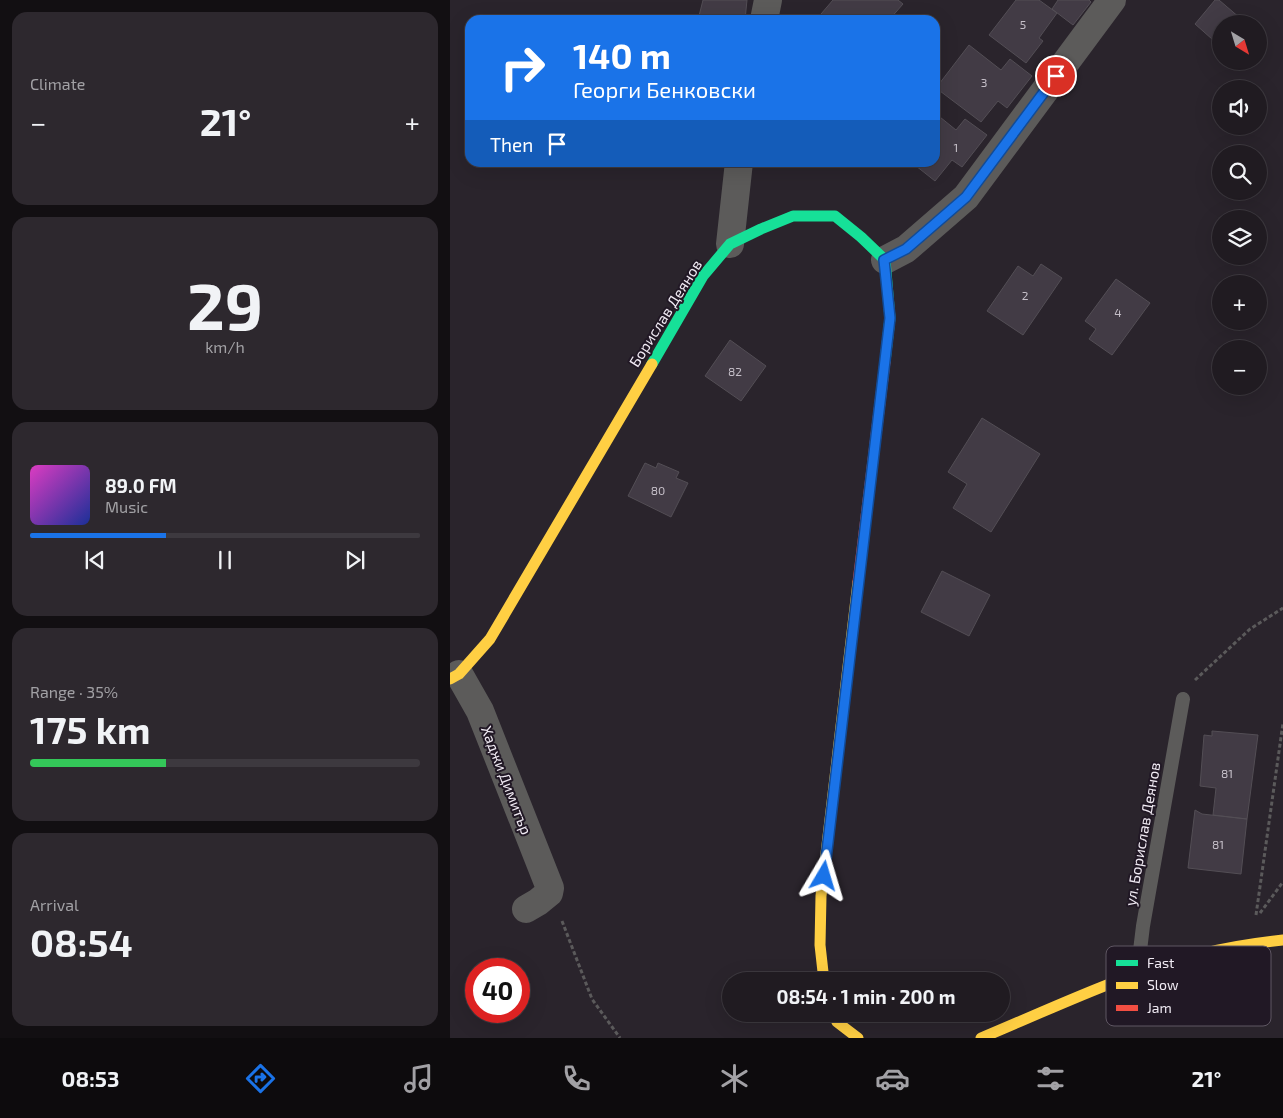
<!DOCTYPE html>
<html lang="en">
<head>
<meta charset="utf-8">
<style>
  body { margin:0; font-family:"Exo 2",sans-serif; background:#2d282e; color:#f1f3f6; height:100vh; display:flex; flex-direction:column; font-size:19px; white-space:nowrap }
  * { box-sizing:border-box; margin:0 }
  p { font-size:16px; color:#a2a1a5 }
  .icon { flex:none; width:28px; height:28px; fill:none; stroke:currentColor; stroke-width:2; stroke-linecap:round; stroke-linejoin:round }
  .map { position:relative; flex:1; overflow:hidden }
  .panel { display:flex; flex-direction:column; gap:12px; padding:12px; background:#120f12; width:450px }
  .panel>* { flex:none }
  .banner { position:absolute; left:15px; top:15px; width:475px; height:152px; border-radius:15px; box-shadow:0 5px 20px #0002,0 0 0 1px #3d393f; background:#1a73e8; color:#fff; overflow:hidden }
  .needle { width:32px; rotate:142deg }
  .fabs { position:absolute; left:762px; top:15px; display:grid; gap:10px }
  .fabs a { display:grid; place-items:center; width:55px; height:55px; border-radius:50%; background:#201b21; box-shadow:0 5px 20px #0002,0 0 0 1px #3d393f; font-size:25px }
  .speed { position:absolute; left:15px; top:958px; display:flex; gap:10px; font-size:25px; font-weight:700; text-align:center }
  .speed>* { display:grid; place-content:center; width:65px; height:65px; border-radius:50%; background:#201b21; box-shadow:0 5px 20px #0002,0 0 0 1px #3d393f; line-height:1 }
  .speed .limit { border:8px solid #d22; background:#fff; color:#111 }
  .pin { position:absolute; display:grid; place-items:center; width:42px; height:42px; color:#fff; margin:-21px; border:2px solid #fff; border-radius:50%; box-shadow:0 1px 5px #0007 }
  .me { position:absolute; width:55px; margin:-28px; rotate:7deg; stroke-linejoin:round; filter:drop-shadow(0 0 4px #0008) }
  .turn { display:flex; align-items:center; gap:18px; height:105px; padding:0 25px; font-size:22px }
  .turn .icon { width:65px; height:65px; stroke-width:2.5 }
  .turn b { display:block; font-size:35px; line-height:42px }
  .then { display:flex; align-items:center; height:48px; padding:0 25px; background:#0003; gap:10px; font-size:19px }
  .big { font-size:38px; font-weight:700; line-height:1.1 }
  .panel .card { flex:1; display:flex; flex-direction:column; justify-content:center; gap:8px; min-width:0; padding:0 18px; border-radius:15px; background:#2d282e }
  .panel .dial { align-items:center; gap:0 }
  .dial b { font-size:65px; line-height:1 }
  .song { display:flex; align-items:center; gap:15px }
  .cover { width:60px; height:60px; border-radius:8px; background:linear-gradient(135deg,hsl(310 70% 55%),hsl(230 70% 35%)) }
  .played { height:5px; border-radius:2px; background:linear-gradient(90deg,#1a73e8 35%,#3d393f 35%) }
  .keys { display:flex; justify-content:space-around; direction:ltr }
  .heat { display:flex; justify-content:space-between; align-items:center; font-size:28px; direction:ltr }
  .charge { height:8px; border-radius:4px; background:linear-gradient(90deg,#34c759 35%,#3d393f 0) }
  .trip { position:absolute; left:272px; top:972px; width:288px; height:50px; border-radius:25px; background:#201b21; box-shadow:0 5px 20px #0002,0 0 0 1px #3d393f; font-weight:700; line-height:50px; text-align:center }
  .tab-bar { display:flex; height:80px; justify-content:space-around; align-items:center; background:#0d0b0d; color:#a2a1a5 }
  .tab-bar .icon { width:35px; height:35px }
  .tab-bar .selected { color:#1a73e8 }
  .tab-bar b { font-size:22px; color:#f1f3f6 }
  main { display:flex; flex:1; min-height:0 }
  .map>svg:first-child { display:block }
  .building { fill:#423b45; stroke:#534e55 }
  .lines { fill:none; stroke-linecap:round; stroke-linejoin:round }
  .path { stroke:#5b5a5b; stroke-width:3; stroke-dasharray:4 2.5; stroke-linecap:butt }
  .lane { stroke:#5c5b5a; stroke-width:14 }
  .street { stroke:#5c5b5a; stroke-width:28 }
  .fast { stroke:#16e098; stroke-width:11 }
  .slow { stroke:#ffcf43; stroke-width:11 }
  .jam { stroke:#f24e42; stroke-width:11 }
  .route-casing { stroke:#114b97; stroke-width:12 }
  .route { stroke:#1a73e8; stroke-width:9 }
  .labels { text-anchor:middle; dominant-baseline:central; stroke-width:4; stroke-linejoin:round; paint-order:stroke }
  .number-label { font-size:12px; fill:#c5bfc8 }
  .street-label { font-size:15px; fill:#f1ebf4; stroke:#211825 }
  .key { fill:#211825; stroke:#5f5763; stroke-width:1 }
  .key-label { font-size:14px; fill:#f1ebf4 }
</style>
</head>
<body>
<main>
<section class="panel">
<div class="card"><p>Climate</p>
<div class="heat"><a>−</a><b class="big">21°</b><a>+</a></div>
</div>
<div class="card dial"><b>29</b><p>km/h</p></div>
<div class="card">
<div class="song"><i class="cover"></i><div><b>89.0 FM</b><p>Music</p></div></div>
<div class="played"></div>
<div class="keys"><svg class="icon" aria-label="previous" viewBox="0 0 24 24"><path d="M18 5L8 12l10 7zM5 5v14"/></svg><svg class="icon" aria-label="pause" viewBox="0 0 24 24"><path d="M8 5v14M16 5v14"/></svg><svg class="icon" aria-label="next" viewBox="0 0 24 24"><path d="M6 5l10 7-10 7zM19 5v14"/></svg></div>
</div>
<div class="card"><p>Range · 35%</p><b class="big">175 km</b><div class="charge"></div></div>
<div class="card"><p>Arrival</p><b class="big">08:54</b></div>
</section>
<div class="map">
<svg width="833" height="1038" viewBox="0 0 833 1038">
  <rect width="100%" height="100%" fill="#2a242c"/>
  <path class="building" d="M253,0H297L295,20H248Z
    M383,0H448L453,4L439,20H379L371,14Z
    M566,0H589L607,13L589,38L593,41L576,63L539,35Z
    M608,0H639L641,2L623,25L602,9Z
    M765,0H769L797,24H771V47L745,24Z
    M519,45L551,70L560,59L582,76L557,108L548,101L531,122L486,88Z
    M485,113L506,130L515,119L537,135L512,167L502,160L485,181L461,162H485Z
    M591,264L612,278L573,335L537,311L568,266L583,276Z
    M666,279L700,303L662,355L639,339L646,329L635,321Z
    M280,340L316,366L291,401L255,376Z
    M532,418L590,454L541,532L503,508L517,484L498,472Z
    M195,463L206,468L208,463L229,472L226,478L238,483L221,517L178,496Z
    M492,571L540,595L519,636L471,612Z
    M762,731L808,735L797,819L763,815L766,788L750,786L754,735L762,736Z
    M745,810L752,814L797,819L791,874L738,868Z"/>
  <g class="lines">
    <path class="path" d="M745,680L800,629L833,608
      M810,913L833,882
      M806,915L833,723
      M112,921L142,999L170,1038"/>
    <path class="lane" d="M687,975L693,926L733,699"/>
    <path class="street" d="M314,20L318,0
      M280,244L289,162
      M435,260L456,249L516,197L662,0
      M9,674L30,711L100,888L99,893L88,902L76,909"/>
    <path class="fast" d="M202,364L253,276L280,244L311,229L343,216H385L411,237L435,260L440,318L435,362"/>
    <path class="slow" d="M0,679L9,674L40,639L202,364
      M374,981L370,945L371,896L408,582
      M384,1014L387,1022L408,1038
      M531,1038C603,1008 675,973 751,954C778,947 805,943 833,940"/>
    <path class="jam" d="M408,582L435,362"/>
  </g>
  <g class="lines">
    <defs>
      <path id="route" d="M374,876L440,318L434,260L456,249L516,197L606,76"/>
    </defs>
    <use href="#route" class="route-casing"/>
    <use href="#route" class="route"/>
  </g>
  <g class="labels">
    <g class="number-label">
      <text x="573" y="24">5</text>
      <text x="534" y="82">3</text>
      <text x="506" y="147">1</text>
      <text x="575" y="295">2</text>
      <text x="668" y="312">4</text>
      <text x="285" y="371">82</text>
      <text x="208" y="490">80</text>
      <text x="777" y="773">81</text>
      <text x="768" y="844">81</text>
    </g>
    <g class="street-label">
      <text transform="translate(215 313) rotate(-58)">Борислав Деянов</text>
      <text transform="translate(57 780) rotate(69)">Хаджи Димитър</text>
      <text transform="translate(692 834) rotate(-80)">ул. Борислав Деянов</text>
    </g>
  </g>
  <rect x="656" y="946" width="165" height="80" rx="8" class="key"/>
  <rect x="666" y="960" width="22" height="6" fill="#16e098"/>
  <rect x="666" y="982" width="22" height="7" fill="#ffcf43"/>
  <rect x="666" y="1005" width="22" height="6" fill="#f24e42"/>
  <g class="key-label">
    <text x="697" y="968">Fast</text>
    <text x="697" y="990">Slow</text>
    <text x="697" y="1013">Jam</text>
  </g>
</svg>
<div class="fabs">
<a><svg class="needle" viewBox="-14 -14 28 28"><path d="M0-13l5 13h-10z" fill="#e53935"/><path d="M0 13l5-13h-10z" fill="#a2a1a5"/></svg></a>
<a><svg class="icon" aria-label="sound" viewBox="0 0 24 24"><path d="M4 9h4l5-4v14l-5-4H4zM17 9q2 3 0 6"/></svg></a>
<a><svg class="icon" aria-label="search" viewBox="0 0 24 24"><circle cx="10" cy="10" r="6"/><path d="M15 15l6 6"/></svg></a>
<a><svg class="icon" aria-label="layers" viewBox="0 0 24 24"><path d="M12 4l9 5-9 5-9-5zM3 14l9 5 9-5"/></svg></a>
<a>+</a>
<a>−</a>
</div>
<div class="speed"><div class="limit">40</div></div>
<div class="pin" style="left:606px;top:76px;background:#d93025"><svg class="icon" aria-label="arrive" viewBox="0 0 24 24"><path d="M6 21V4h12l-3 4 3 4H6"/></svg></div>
<svg class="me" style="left:374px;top:876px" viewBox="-20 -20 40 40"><path d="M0-17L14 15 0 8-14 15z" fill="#1a73e8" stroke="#fff" stroke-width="4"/></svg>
<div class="trip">08:54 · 1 min · 200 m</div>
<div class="banner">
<div class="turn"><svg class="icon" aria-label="right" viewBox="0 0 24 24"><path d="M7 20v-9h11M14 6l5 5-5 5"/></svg><div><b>140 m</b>Георги Бенковски</div></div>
<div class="then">Then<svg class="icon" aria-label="arrive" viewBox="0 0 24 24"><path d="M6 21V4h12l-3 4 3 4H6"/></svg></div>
</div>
</div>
</main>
<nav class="tab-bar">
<b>08:53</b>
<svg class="icon selected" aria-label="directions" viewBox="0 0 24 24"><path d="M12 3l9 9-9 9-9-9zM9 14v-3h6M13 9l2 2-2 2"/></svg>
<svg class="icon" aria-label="music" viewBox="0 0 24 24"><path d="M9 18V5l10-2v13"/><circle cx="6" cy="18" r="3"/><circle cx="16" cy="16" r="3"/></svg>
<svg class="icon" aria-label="phone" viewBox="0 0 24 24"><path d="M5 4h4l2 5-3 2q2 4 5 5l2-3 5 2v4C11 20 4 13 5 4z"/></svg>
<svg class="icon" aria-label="climate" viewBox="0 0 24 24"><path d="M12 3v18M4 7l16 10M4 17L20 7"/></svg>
<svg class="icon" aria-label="car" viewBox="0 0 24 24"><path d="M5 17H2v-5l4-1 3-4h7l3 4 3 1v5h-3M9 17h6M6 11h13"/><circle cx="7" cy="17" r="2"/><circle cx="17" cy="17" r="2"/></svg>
<svg class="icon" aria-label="filters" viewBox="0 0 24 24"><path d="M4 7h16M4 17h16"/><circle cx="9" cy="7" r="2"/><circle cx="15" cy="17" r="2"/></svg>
<b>21°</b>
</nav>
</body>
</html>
